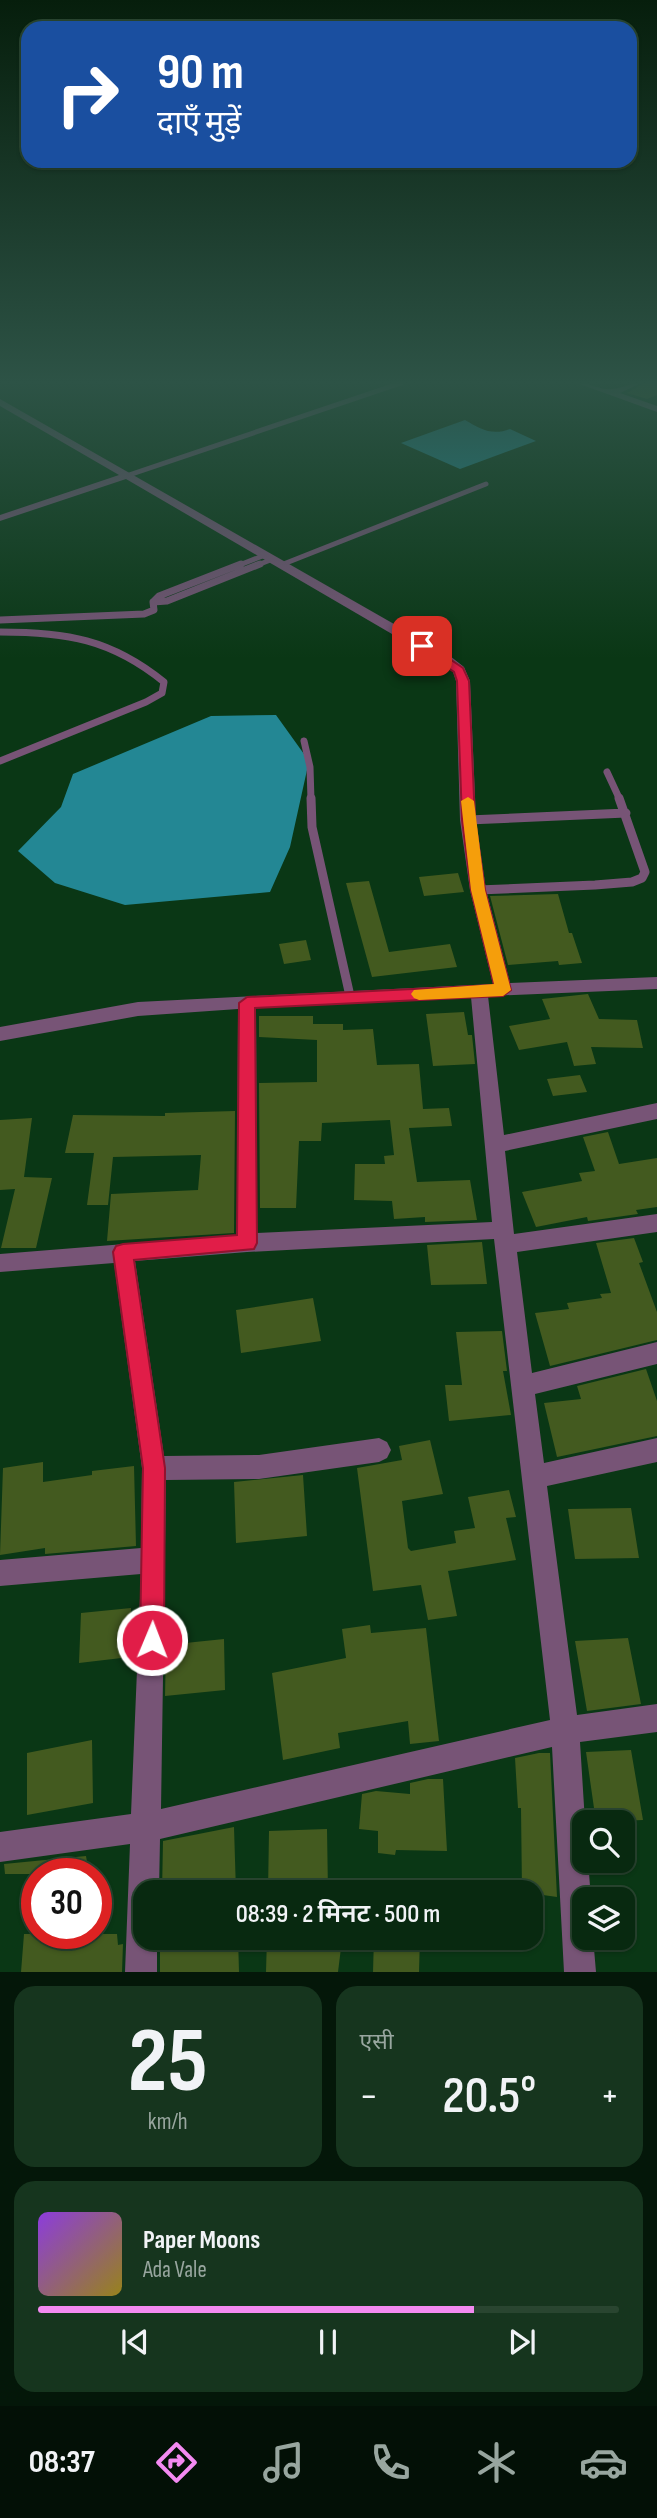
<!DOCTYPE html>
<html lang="hi">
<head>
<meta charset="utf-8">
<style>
  body { margin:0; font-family:"Sofia Sans Condensed","Noto Sans Devanagari",sans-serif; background:#16351e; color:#f1f3f6; height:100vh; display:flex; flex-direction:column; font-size:26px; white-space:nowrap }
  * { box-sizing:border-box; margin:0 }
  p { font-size:23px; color:#98a69f }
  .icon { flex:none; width:38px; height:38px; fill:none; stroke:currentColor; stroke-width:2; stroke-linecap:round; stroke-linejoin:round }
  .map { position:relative; height:1972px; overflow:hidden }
  .side { display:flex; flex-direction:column; gap:14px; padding:14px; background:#041709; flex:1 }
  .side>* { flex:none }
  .banner { position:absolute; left:21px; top:21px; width:616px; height:147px; border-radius:21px; box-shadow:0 2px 5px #0004,0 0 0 2px #294530; background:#1a4fa0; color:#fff; overflow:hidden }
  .buttons { position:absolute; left:572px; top:1810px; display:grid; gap:14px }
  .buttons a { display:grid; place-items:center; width:63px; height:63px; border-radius:14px; background:#082910; box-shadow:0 2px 5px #0004,0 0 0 2px #294530; font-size:35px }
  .speed { position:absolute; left:21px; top:1858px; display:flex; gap:14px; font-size:35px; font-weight:700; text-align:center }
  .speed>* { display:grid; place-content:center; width:91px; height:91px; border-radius:50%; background:#082910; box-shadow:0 2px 5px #0004,0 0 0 2px #294530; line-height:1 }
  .speed .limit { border:10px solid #d22; background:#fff; color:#111 }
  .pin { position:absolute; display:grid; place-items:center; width:60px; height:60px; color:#fff; margin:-30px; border-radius:14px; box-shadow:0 4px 10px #0006 }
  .me { position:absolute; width:77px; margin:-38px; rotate:1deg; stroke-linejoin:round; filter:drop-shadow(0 0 5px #0008) }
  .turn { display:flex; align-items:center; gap:24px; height:147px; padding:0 21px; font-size:32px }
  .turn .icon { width:91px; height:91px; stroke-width:2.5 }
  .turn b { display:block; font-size:49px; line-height:60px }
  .big { font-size:52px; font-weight:600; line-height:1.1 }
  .side .widget { flex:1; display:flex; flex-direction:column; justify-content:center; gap:10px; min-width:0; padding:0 24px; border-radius:21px; background:#16351e }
  .side .dial { align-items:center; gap:0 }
  .dial b { font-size:91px; line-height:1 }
  .song { display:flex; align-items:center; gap:21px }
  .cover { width:84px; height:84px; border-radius:10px; background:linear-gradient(135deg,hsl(270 70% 55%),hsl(50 70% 35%)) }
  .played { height:7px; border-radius:4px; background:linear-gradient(90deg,#f38af1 75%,#294530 75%) }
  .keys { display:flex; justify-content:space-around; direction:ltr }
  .heat { display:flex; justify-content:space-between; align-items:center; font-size:38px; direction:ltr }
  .side .tiles { flex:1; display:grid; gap:14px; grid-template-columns:1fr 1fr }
  .widget:last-child { grid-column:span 2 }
  .trip { position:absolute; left:133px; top:1880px; width:410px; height:70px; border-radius:21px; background:#082910; box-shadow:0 2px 5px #0004,0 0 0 2px #294530; font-weight:600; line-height:70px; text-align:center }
  .tab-bar { display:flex; height:112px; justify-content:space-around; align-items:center; background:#031006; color:#98a69f }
  .tab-bar .icon { width:49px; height:49px }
  .tab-bar .on { color:#f38af1 }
  .tab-bar b { font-size:32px; color:#f1f3f6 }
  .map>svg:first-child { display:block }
  .water { fill:#238794 }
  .building { fill:#435a1f }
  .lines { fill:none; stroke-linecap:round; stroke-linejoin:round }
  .service-far2 { stroke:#775476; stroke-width:5 }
  .service-far1 { stroke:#775476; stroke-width:7 }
  .service { stroke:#775476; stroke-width:9 }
  .minor { fill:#775476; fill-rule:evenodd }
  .route { fill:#e11d48; stroke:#92132f; stroke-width:2 }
  .slow { fill:#f59e0b }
</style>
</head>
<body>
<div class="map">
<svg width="657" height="1972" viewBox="0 0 657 1972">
  <rect width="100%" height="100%" fill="#0a3715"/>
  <path class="water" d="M465,420C480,429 492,436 510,429L536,441L460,469L401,443Z
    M276,715L309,761L290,847L270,892L125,905L55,883L18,851L61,807L73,774L211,716Z"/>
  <path class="building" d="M644,383H657V395L647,399L627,393Z
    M458,873L464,892L424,896L419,877Z
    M369,881L389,952L450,944L457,967L372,977L346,883Z
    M558,894L569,933H572L582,963L559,965L558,961L508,965L490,896Z
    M306,940L311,960L284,964L279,944Z
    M588,994L599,1019L637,1020L643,1048L591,1047L596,1064L574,1066L567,1042L519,1050L509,1026L550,1019L542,999Z
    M464,1012L468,1035H472L475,1064L433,1066L426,1014Z
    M259,1016H313V1024H343V1030L373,1029L377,1065L419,1064L423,1109L449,1108L452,1126L409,1128L417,1182L470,1180L477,1220L425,1222V1217L394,1219L392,1201L354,1200L355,1164H385L384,1156L394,1155L390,1120L322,1123L321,1141H299L296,1208H260L259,1083L317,1082V1040L259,1037Z
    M580,1075L587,1092L553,1096L547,1079Z
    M235,1111L234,1233L107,1241L111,1194L198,1190L201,1155L113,1157L108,1205H87L94,1153H65L73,1115L165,1116V1113Z
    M32,1118L24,1177L52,1178L36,1248H1L15,1189L0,1190V1120Z
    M608,1132L619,1164L657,1158V1207L636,1210L638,1214L588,1221L587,1217L536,1227L522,1192L582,1181L579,1173L595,1171L583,1137Z
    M634,1238L643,1262L639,1263L657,1312V1340L550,1366L535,1313L569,1309L567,1303L602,1298L600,1294L611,1293L596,1243Z
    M482,1242L487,1284L431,1285L427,1245Z
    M313,1298L321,1341L241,1353L236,1310Z
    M502,1331L507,1371H503L511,1415L449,1421L445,1385H462L456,1332Z
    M646,1369L657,1401V1436L557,1457L544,1403L581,1399L577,1386Z
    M430,1440L443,1494L402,1501L408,1548L411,1551L456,1543L454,1531L475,1528L468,1497L509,1490L516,1517L506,1518L516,1560L448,1571L457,1616L428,1620L421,1585L373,1591L357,1468L402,1460L399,1446Z
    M43,1462V1482L92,1475V1471L134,1466L136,1546L45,1554V1548L0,1555L3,1468Z
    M303,1475L307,1536L236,1543L234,1482Z
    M631,1508L639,1558L575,1559L568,1509Z
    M131,1608L130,1657L79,1663L81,1613Z
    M370,1625L371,1633L426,1628L439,1741L410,1744L408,1721L338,1733L340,1748L283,1760L272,1673L346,1658L342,1629Z
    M628,1638L641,1704L587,1711L575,1641Z
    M224,1639L225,1690L165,1696L166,1645Z
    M92,1740L93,1803L27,1815V1753Z
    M631,1750L643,1820L596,1822L586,1752Z
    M539,1753H550L557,1897L522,1892L521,1808H518L515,1758Z
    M428,1779H443L447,1851L396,1850L395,1855L378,1853V1831L359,1829L362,1794L376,1791L410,1794V1783Z
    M234,1827L236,1892H162L163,1841Z
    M327,1829L328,1892H268L269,1831Z
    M86,1856L89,1874H5L4,1864Z
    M24,1934H117L118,1945L123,1944L122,1972H21Z
    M160,1937H238L239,1972H160Z
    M267,1937H328V1948H341L338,1972H266Z
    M374,1937H420L419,1972H373Z"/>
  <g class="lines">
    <path class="service-far2" d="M129,475L401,383
      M281,565L486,484
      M237,566L265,555
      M255,566L273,559"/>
    <path class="service-far1" d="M153,602L167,601L260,564
      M0,620L144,614L154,610L153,602L159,596L241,564
      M0,632C66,632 111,639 164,682L162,693L146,702L0,761
      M304,741L310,767L311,800
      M607,772L620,800"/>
    <path class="service" d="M311,798L312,827L350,996
      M468,820L626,813
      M478,890L595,885L632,882L642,878L645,872L619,798"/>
    <path class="minor" d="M577,383C589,382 601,391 612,389C623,388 630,383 641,383L620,393L657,406V412Z
      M0,399L450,656L464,667L470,681L476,820L486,890L510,983L657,977V989L488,996L504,1135L657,1103V1119L505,1151L514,1234L657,1214V1232L517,1252L532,1373L657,1342V1364L535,1394L544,1463L657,1438V1462L547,1486L577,1715L657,1704V1732L580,1742L585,1822L584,1860H588L591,1899H584V1937H593L596,1972H564L552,1747L160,1839L159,1892H145V1937H157V1972H125L130,1844L0,1862V1832L131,1814L141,1574L0,1586V1560L141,1548L142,1468L114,1263L0,1272V1254L237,1235L238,1009L138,1016L0,1041V1027L138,1002L493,984L470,890L460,820L456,681L453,672L440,662L126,479L0,521V515L119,475L0,406ZM471,997L492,1222L257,1233L256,1008ZM494,1239L550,1720L161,1809L166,1480L259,1479L379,1462L387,1458L391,1450L387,1442L379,1438L259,1455L164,1456L135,1261L247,1252Z"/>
  </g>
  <linearGradient id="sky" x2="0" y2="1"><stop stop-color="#061e0c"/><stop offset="0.58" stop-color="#2d5346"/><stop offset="1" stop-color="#2d5346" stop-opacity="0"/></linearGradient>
  <rect width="657" height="659" fill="url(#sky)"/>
  <path class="route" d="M418,643H426L463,668L469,681L475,820L485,890L511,990L503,996L255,1008L257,1243L254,1249L134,1260L165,1468L164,1640L161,1649L152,1652L144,1649L140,1640L143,1468L113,1252L116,1246L123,1244L237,1235L239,1003L247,997L494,985L471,890L462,820L457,681L454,672L418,648Z"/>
  <path class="slow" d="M468,797L474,801L485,890L511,990L503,996L419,1000L414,998L411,994L414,990L494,984L471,890L461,801Z"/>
</svg>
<div class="buttons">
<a><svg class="icon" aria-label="search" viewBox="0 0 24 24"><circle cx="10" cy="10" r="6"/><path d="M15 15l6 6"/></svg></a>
<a><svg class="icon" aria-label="layers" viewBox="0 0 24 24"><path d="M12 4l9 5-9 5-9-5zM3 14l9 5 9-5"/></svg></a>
</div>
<div class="speed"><div class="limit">30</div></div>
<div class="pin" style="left:422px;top:646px;background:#d93025"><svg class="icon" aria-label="arrive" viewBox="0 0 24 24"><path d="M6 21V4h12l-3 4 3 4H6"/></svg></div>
<svg class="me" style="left:152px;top:1640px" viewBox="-20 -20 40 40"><circle r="17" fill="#e11d48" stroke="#fff" stroke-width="3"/><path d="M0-11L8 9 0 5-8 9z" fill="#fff"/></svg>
<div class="trip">08:39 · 2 मिनट · 500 m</div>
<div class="banner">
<div class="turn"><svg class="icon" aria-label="right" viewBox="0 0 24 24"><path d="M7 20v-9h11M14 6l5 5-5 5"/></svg><div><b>90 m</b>दाएँ मुड़ें</div></div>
</div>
</div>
<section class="side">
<div class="tiles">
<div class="widget dial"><b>25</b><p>km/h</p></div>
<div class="widget"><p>एसी</p>
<div class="heat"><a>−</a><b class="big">20.5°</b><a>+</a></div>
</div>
<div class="widget">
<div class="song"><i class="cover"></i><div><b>Paper Moons</b><p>Ada Vale</p></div></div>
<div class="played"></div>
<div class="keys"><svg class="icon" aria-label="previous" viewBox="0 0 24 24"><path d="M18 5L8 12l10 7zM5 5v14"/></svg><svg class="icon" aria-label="pause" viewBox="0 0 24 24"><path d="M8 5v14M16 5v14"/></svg><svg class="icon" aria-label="next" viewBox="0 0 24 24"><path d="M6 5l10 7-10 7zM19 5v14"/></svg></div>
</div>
</div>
</section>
<nav class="tab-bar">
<b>08:37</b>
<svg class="icon on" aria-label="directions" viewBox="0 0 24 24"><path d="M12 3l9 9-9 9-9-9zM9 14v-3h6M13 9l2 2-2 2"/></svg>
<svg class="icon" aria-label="music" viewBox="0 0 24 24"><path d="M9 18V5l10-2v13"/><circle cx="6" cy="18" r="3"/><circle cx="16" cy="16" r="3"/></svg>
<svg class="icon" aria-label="phone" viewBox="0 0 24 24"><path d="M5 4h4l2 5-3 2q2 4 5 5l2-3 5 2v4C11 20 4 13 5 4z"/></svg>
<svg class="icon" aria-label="climate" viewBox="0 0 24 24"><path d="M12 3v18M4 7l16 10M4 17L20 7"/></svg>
<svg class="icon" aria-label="car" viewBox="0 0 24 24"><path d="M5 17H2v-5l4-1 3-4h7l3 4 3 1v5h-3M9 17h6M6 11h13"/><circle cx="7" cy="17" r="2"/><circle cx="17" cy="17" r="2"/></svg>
</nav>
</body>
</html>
